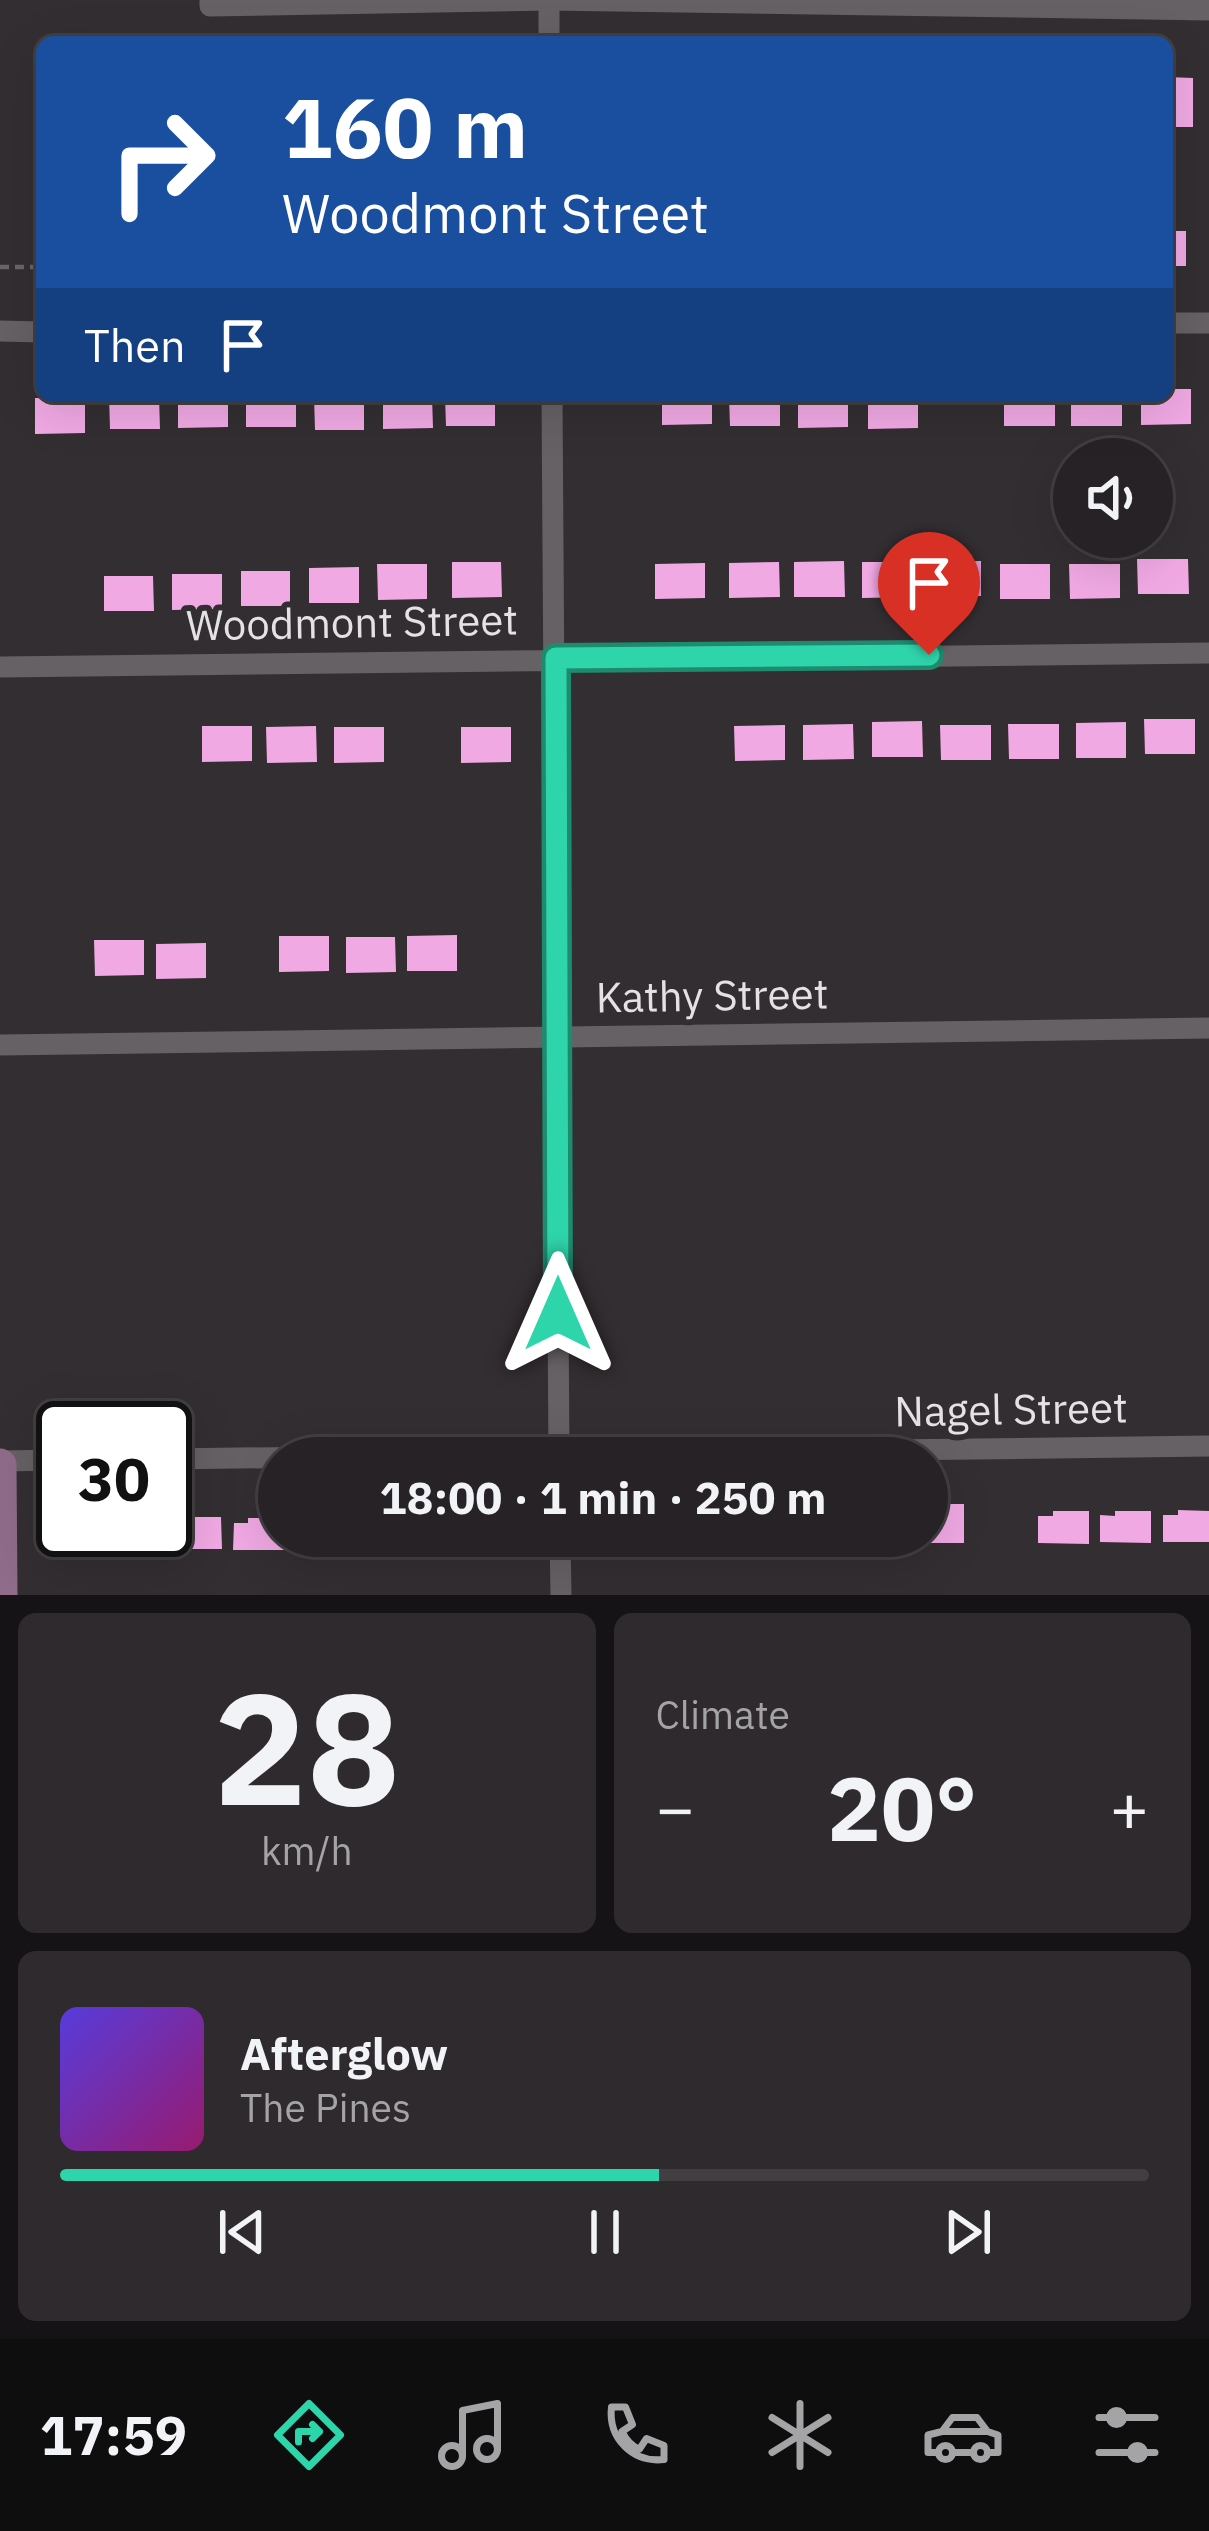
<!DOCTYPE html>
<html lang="en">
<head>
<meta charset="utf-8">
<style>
  body { margin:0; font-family:"IBM Plex Sans",sans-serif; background:#2e2a2e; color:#f1f3f6; height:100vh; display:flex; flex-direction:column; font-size:45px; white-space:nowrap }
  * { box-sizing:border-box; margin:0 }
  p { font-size:39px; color:#a4a4a7 }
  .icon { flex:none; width:66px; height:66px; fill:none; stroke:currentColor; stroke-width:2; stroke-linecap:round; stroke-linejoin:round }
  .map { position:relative; height:1595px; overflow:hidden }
  .panel { display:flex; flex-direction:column; gap:18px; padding:18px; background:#151315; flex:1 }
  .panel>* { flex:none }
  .top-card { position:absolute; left:36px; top:36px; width:1137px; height:366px; border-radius:18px; box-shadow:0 12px 48px #0002,0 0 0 3px #423f43; background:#1a4fa0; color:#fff; overflow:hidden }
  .tools { position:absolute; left:1053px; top:438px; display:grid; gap:24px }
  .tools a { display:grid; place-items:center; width:120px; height:120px; border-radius:50%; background:#262226; box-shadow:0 12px 48px #0002,0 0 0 3px #423f43; font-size:60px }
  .speed { position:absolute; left:36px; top:1401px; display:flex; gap:24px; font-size:60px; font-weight:700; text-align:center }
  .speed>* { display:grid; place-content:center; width:156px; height:156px; border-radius:50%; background:#262226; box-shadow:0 12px 48px #0002,0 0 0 3px #423f43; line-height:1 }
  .speed .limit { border:6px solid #111; border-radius:18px; background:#fff; color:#111 }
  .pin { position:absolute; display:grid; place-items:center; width:102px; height:102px; color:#fff; margin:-123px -51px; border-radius:50% 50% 50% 0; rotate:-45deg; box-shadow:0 0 12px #0007 }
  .pin .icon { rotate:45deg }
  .me { position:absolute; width:132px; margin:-66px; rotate:0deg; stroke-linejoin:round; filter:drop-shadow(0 0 9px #0008) }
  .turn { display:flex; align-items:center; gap:42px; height:252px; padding:0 48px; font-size:54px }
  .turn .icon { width:156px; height:156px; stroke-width:2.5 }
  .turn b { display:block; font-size:84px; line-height:102px }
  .then { display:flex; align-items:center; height:114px; padding:0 48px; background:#0003; gap:24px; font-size:45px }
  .big { font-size:90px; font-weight:700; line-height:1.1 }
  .panel .tile { flex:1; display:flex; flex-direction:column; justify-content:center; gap:18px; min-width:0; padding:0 42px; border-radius:18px; background:#2e2a2e }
  .panel .dial { align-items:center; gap:0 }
  .dial b { font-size:156px; line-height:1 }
  .song { display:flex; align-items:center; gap:36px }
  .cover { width:144px; height:144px; border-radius:18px; background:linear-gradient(135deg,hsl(250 70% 55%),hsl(320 70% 35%)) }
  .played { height:12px; border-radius:6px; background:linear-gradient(90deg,#2ed4aa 55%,#423f43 55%) }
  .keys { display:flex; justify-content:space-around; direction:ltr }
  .heat { display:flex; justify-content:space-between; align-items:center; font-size:66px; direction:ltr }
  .panel .tiles { flex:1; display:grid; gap:18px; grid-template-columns:1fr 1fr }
  .tile:last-child { grid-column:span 2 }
  .trip { position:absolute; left:258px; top:1437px; width:690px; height:120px; border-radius:60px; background:#262226; box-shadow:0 12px 48px #0002,0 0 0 3px #423f43; font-weight:700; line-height:120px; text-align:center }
  .tabs { display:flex; height:192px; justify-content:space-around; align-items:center; background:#0f0e0f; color:#a4a4a7 }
  .tabs .icon { width:84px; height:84px }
  .tabs .active { color:#2ed4aa }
  .tabs b { font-size:54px; color:#f1f3f6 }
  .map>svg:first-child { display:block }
  .building { fill:#f1a9e4 }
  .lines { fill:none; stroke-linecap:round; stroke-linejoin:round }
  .path { stroke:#6a6569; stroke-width:4.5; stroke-dasharray:9 6; stroke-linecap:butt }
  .minor { stroke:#666165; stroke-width:21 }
  .secondary { stroke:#8f6c8a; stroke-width:33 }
  .route-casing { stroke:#1e8a6e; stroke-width:30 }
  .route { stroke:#2ed4aa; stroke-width:21 }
  .labels { text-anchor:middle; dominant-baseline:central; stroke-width:12; stroke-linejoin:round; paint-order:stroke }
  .street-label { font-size:42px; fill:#e5e2e5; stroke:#332e32 }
</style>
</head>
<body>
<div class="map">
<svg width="1209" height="1595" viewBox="0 0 1209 1595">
  <rect width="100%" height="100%" fill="#332e32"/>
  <path class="building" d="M1167,77L1193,78V127H1167Z
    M1167,231H1186V266H1167Z
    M1167,389H1191V424L1141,425V396H1167Z
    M109,396H159L160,429H110Z
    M178,396H228V427L178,428Z
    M246,396H296V427H246Z
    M314,396H364V430H315Z
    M383,396H432L433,428L383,429Z
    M445,396H495V426H446Z
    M662,396H712V424L662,425Z
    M729,396H780V426H730Z
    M798,396H848V427L798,428Z
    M868,396H918V428L868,429Z
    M1004,396H1055V426H1004Z
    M1071,396H1122V426H1071Z
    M35,398H85V433L35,434Z
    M1137,559H1188L1189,594H1138Z
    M844,561L845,597H794V562Z
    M981,561V596L931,597V562Z
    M452,562H501L502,597L452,598Z
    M779,562L780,597L729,598V563Z
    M862,562H912V597L862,598Z
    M705,563V598L655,599V564Z
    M377,564H427V599L378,600Z
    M1000,564H1050V599H1000Z
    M1069,564H1120V598L1070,599Z
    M359,567V603H309V568Z
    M241,571H290V606H241Z
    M172,574H222V609L172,610Z
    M104,576H153L154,611H104Z
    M1144,719H1195V754H1145Z
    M922,721L923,757H872V722Z
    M1126,722V758H1076V723Z
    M853,724L854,759L803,760V725Z
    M1008,724H1059V759H1009Z
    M785,725V760L735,761L734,726Z
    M940,725H991V760H941Z
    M202,726H252V761L202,762Z
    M316,726L317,762L267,763L266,727Z
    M334,727H384V762L334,763Z
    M461,727H511V762L461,763Z
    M457,935V971H407V936Z
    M279,936H329V971L279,972Z
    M346,937H395L396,972L346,973Z
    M94,940H144V975L95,976Z
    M206,943V978L156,979V944Z
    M929,1504H964V1543H913V1536H927Z
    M1178,1510L1209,1511V1542H1163V1515H1178Z
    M1053,1511H1089V1544L1038,1543V1516H1053Z
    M1115,1511H1151V1543L1100,1542V1515L1115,1516Z
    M185,1517H221L222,1549H170V1522H185Z
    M248,1518H279L285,1550H233L234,1523H248Z
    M296,1536H347V1551H296Z
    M358,1536H409V1547H358Z
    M664,1536H716L715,1548L664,1547Z
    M727,1536H778V1547L727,1546Z
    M789,1536H840V1547L789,1546Z
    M852,1536H903V1545H852Z"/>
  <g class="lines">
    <path class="path" d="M0,267H42"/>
    <path class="minor" d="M210,0V6L549,0L1209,10
      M549,0V42
      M1167,323H1209
      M0,331L42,332
      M552,396L559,1458
      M0,667L1209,653
      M0,1045L1209,1028
      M165,1459L1209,1446
      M0,1461L63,1460
      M560,1536L561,1595"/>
    <path class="secondary" d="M0,1465L1,1595"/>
  </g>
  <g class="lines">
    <defs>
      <path id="route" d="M558,1314L556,658L929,655"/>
    </defs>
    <use href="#route" class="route-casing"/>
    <use href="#route" class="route"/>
  </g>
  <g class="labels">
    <g class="street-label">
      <text transform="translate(352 622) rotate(-1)">Woodmont Street</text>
      <text transform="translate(712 995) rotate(-1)">Kathy Street</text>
      <text transform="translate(1011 1409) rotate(-1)">Nagel Street</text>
    </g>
  </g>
</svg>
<div class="tools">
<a><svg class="icon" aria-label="sound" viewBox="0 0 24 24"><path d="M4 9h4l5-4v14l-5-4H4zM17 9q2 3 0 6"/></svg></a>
</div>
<div class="speed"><div class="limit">30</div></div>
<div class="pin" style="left:929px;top:655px;background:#d93025"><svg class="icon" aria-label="arrive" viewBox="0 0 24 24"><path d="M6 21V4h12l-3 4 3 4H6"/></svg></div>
<svg class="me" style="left:558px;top:1314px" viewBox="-20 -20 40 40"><path d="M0-17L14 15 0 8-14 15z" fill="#2ed4aa" stroke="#fff" stroke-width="4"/></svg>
<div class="trip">18:00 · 1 min · 250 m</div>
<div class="top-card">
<div class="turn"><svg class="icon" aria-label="right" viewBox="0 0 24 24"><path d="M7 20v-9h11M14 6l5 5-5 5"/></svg><div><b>160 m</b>Woodmont Street</div></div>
<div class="then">Then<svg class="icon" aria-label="arrive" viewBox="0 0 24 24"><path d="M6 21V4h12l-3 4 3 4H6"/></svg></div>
</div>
</div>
<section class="panel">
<div class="tiles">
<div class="tile dial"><b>28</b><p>km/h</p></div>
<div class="tile"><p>Climate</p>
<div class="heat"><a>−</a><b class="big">20°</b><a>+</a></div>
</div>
<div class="tile">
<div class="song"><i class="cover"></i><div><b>Afterglow</b><p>The Pines</p></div></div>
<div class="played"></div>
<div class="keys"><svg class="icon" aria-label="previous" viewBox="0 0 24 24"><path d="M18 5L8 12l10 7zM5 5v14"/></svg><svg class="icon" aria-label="pause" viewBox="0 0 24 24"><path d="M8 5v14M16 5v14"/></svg><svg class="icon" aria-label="next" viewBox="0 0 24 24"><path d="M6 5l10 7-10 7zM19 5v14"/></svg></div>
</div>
</div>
</section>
<nav class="tabs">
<b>17:59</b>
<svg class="icon active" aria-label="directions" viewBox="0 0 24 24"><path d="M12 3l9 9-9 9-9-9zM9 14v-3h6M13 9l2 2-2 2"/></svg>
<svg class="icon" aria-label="music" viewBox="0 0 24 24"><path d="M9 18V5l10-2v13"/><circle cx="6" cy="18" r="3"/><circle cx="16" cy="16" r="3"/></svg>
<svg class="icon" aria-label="phone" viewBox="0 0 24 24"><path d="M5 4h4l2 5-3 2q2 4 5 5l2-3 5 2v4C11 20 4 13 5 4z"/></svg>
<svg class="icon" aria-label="climate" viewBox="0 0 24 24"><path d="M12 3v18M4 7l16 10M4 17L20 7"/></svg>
<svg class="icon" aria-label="car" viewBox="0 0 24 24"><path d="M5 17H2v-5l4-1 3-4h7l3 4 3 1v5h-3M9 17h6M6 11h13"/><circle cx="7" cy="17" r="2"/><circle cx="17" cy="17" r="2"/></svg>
<svg class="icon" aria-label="filters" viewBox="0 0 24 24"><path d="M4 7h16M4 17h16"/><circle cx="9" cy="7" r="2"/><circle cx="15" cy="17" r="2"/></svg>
</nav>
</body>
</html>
